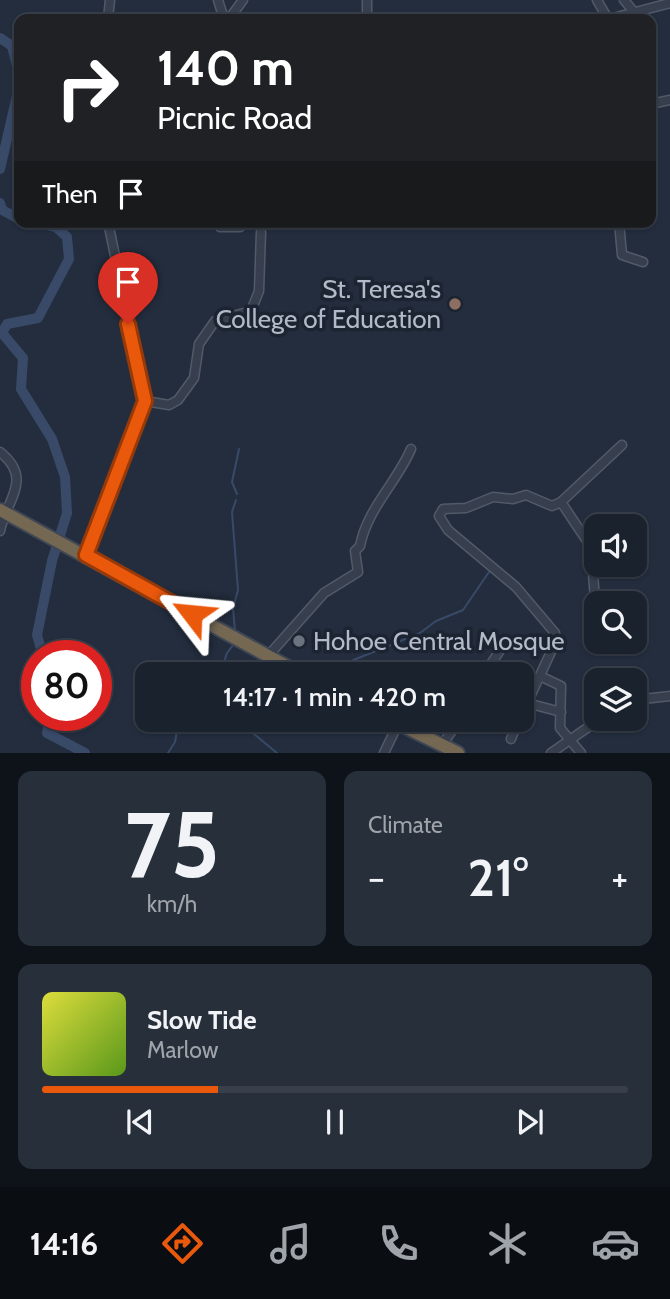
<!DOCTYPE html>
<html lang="en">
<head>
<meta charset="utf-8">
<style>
  body { margin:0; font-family:Cabin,sans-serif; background:#272f3a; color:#f1f3f6; height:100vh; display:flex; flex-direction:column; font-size:26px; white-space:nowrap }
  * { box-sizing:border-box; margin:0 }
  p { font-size:23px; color:#9fa4aa }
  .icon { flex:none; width:38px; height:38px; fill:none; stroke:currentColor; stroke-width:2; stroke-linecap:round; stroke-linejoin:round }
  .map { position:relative; height:753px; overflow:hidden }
  .sheet { display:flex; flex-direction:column; gap:18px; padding:18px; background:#0e1319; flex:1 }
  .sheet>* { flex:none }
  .top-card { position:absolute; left:14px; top:14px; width:642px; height:214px; border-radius:14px; box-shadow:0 2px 5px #0004,0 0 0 2px #383f4a; background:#202124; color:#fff; overflow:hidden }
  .controls { position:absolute; left:584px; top:514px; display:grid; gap:14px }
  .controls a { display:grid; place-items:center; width:63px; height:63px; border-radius:14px; background:#1a222e; box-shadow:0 2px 5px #0004,0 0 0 2px #383f4a; font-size:35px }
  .speed { position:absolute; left:21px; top:640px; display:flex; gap:14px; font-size:35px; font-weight:700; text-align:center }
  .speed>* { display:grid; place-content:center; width:91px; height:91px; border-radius:50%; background:#1a222e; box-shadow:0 2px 5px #0004,0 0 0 2px #383f4a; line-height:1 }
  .speed .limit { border:10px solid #d22; background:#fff; color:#111 }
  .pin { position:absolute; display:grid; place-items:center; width:60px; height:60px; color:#fff; margin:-72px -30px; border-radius:50% 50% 50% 0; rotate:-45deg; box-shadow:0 0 7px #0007 }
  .pin .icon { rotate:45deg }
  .me { position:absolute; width:77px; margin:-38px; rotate:299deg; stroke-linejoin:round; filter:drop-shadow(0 0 5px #0008) }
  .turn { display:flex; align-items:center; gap:24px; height:147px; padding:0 28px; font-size:32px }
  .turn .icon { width:91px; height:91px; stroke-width:2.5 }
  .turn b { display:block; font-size:49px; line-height:60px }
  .then { display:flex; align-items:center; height:66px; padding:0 28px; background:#0003; gap:14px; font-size:26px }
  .big { font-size:52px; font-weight:600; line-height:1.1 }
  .sheet .tile { flex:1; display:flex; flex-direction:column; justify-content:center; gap:10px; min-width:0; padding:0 24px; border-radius:14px; background:#272f3a }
  .sheet .dial { align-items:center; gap:0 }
  .dial b { font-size:91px; line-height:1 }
  .song { display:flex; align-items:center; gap:21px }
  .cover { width:84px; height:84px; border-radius:10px; background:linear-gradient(135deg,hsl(60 70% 55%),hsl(90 70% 35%)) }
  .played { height:7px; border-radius:4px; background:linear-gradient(90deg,#ea580c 30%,#383f4a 30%) }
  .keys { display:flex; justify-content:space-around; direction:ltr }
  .heat { display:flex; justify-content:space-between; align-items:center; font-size:38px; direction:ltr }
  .sheet .tiles { flex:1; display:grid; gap:18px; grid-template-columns:1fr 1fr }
  .tile:last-child { grid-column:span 2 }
  .trip { position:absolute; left:135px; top:662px; width:399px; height:70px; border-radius:14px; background:#1a222e; box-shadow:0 2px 5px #0004,0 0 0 2px #383f4a; font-weight:600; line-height:70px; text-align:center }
  .dock { display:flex; height:112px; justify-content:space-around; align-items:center; background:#0a0e12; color:#9fa4aa }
  .dock .icon { width:49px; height:49px }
  .dock .selected { color:#ea580c }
  .dock b { font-size:32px; color:#f1f3f6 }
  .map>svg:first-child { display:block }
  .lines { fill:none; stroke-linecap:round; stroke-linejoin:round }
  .stream { stroke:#384a68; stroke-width:2 }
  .river { stroke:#384a68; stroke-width:10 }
  .minor-casing { stroke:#525a68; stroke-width:11 }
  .highway-casing { stroke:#3f4755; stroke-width:16 }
  .minor { stroke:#373f4e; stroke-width:8 }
  .highway { stroke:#746853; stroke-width:12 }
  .route-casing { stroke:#983908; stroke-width:18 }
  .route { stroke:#ea580c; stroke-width:12 }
  .education-dot { fill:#8d6e63; stroke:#1c2432; stroke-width:2.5 }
  .worship-dot { fill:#6b7280; stroke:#1c2432; stroke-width:2.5 }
  .labels { text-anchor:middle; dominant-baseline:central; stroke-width:7; stroke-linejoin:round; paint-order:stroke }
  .poi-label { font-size:26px; fill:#b2bac9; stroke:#1c2432; text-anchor:end }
</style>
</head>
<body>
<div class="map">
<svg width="670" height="753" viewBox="0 0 670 753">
  <rect width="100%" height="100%" fill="#232d3e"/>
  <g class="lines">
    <path class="stream" d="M237,494L232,482L239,449
      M235,632L233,608L238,590L232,512L236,500
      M220,674L227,653L234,644
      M319,674L420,633L436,621L463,610L489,572
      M216,719H218
      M236,719L277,753
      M241,721L287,731L298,719
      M168,753L175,742L179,720L196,728L198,719"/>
    <path class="river" d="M0,38L12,46L19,74
      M0,169L19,87
      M0,203L2,210L19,219
      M34,222L56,227L67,237L69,259L38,318L7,324L2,333L23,358L21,389L52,439L65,477L67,513L52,561L37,635L43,656
      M50,716L47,733L85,753"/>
    <defs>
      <path id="minor" d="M218,0L224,19
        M597,0L608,19
        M624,0L634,12
        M108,19L110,0
        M229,19L243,0
        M367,19V0
        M609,19L670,3
        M651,104L670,100
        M619,222L622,255L643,262
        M220,227H240L242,222
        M145,401L169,405L178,400L194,378L199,344L215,321L251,311L259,291L261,232
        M0,452C34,479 6,500 0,531
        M561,502L591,547L595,600
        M86,555L145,401L108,222
        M268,656L324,593L358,572L355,551L360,546C367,509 397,482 411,449
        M484,674L501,649
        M540,676L561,686L560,728L581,753
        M635,700L670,696
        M527,703L561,712
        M522,714L556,641L555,633L516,587L448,530L439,516L443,509L466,508L493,497L513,499L526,495L552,506L561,502L622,445
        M511,739L519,719
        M442,745L460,719
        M384,753L398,724
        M551,753L600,719"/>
      <path id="highway" d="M0,510L301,674
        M389,719L458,753"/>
    </defs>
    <use href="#minor" class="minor-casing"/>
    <use href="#highway" class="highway-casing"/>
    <use href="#minor" class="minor"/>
    <use href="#highway" class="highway"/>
  </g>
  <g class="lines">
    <defs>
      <path id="route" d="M128,324L145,401L86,555L192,614"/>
    </defs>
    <use href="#route" class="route-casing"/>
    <use href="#route" class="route"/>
  </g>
  <circle class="education-dot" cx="455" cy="304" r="7"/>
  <circle class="worship-dot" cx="299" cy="641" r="7"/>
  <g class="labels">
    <g class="poi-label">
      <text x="441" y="289">St. Teresa's<tspan x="441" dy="30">College of Education</tspan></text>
      <text x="313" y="641" text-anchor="start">Hohoe Central Mosque</text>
    </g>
  </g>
</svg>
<div class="controls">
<a><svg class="icon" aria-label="sound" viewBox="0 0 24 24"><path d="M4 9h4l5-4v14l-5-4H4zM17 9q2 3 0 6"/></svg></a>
<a><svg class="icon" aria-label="search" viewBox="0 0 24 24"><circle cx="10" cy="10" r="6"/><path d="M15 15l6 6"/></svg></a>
<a><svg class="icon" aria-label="layers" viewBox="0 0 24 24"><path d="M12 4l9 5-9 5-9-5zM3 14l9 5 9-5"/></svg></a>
</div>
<div class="speed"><div class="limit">80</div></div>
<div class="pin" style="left:128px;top:324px;background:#d93025"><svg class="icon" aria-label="arrive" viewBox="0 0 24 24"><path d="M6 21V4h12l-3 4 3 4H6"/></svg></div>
<svg class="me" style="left:192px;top:614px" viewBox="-20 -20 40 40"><path d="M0-17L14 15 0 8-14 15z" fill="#ea580c" stroke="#fff" stroke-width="4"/></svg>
<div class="trip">14:17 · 1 min · 420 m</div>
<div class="top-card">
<div class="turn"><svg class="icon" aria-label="right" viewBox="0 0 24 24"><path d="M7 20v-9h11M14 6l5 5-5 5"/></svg><div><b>140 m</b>Picnic Road</div></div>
<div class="then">Then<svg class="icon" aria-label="arrive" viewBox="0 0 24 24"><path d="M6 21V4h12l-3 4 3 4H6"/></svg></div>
</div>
</div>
<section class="sheet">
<div class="tiles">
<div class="tile dial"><b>75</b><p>km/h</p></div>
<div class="tile"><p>Climate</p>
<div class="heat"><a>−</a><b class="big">21°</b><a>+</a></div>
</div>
<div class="tile">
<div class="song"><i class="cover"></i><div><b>Slow Tide</b><p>Marlow</p></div></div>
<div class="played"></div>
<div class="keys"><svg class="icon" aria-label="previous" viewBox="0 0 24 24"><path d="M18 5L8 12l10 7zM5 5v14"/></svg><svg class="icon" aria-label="pause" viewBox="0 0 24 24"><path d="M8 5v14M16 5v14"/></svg><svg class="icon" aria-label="next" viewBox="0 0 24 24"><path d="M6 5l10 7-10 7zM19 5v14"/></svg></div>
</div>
</div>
</section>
<nav class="dock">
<b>14:16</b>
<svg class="icon selected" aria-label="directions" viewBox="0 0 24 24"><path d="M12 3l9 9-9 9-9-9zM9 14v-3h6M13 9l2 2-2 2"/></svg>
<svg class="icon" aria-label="music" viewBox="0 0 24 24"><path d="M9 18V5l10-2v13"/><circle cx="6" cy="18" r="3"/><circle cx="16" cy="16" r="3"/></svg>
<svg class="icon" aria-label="phone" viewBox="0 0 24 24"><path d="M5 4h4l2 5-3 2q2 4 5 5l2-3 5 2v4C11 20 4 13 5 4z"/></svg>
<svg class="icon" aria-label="climate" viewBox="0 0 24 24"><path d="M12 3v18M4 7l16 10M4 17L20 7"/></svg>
<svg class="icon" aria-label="car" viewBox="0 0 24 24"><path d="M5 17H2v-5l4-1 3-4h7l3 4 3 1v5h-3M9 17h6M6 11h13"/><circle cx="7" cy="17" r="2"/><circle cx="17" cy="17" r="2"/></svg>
</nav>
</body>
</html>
